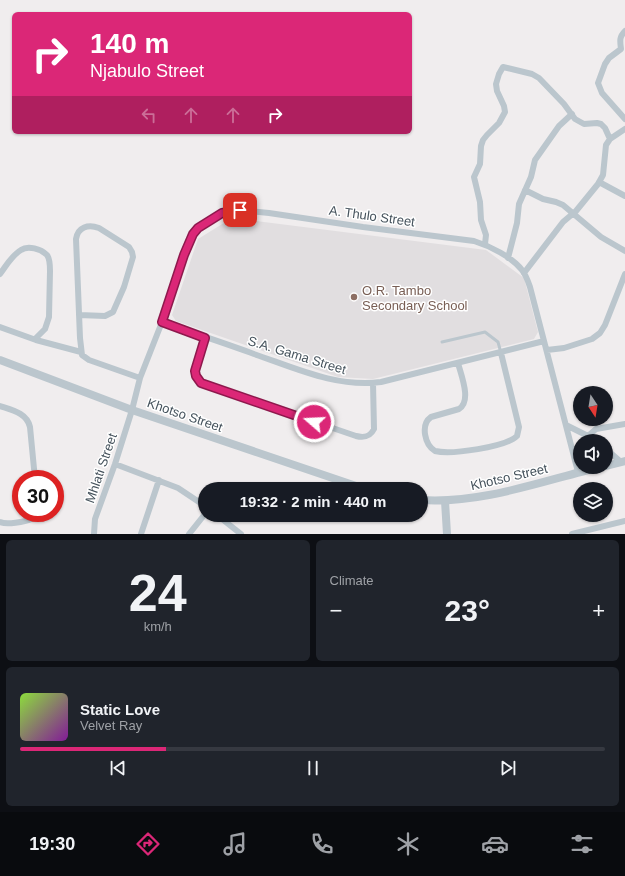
<!DOCTYPE html>
<html lang="en">
<head>
<meta charset="utf-8">
<style>
  body { margin:0; font-family:Arial,sans-serif; background:#20242c; color:#f1f3f6; height:100vh; display:flex; flex-direction:column; font-size:15px; white-space:nowrap }
  * { box-sizing:border-box; margin:0 }
  p { font-size:13px; color:#9ea1a6 }
  .icon { flex:none; width:22px; height:22px; fill:none; stroke:currentColor; stroke-width:2; stroke-linecap:round; stroke-linejoin:round }
  .map { position:relative; height:534px; overflow:hidden }
  .sheet { display:flex; flex-direction:column; gap:6px; padding:6px; background:#0d0f14; flex:1 }
  .sheet>* { flex:none }
  .hud { position:absolute; left:12px; top:12px; width:400px; height:122px; border-radius:6px; box-shadow:0 1px 3px #0004; background:#db2777; color:#fff; overflow:hidden }
  .needle { width:26px; rotate:168deg }
  .tools { position:absolute; left:573px; top:386px; display:grid; gap:8px }
  .tools a { display:grid; place-items:center; width:40px; height:40px; border-radius:50%; background:#171b24; box-shadow:0 1px 3px #0004; font-size:20px }
  .speed { position:absolute; left:12px; top:470px; display:flex; gap:8px; font-size:20px; font-weight:700; text-align:center }
  .speed>* { display:grid; place-content:center; width:52px; height:52px; border-radius:50%; background:#171b24; box-shadow:0 1px 3px #0004; line-height:1 }
  .speed .limit { border:6px solid #d22; background:#fff; color:#111 }
  .pin { position:absolute; display:grid; place-items:center; width:34px; height:34px; color:#fff; margin:-17px; border-radius:8px; box-shadow:0 2px 6px #0006 }
  .me { position:absolute; width:44px; margin:-22px; rotate:289deg; stroke-linejoin:round; filter:drop-shadow(0 0 3px #0008) }
  .turn { display:flex; align-items:center; gap:14px; height:84px; padding:0 12px; font-size:18px }
  .turn .icon { width:52px; height:52px; stroke-width:2.5 }
  .turn b { display:block; font-size:28px; line-height:34px }
  .lanes { display:flex; align-items:center; height:38px; padding:0 12px; background:#0003; justify-content:center; gap:20px; direction:ltr }
  .lanes .off { opacity:.35 }
  .big { font-size:30px; font-weight:700; line-height:1.1 }
  .sheet .widget { flex:1; display:flex; flex-direction:column; justify-content:center; gap:6px; min-width:0; padding:0 14px; border-radius:6px; background:#20242c }
  .sheet .dial { align-items:center; gap:0 }
  .dial b { font-size:52px; line-height:1 }
  .song { display:flex; align-items:center; gap:12px }
  .cover { width:48px; height:48px; border-radius:6px; background:linear-gradient(135deg,hsl(90 70% 55%),hsl(290 70% 35%)) }
  .played { height:4px; border-radius:2px; background:linear-gradient(90deg,#db2777 25%,#363941 25%) }
  .keys { display:flex; justify-content:space-around; direction:ltr }
  .heat { display:flex; justify-content:space-between; align-items:center; font-size:22px; direction:ltr }
  .sheet .tiles { flex:1; display:grid; gap:6px; grid-template-columns:1fr 1fr }
  .widget:last-child { grid-column:span 2 }
  .trip { position:absolute; left:198px; top:482px; width:230px; height:40px; border-radius:20px; background:#171b24; box-shadow:0 1px 3px #0004; font-weight:700; line-height:40px; text-align:center }
  .menu { display:flex; height:64px; justify-content:space-around; align-items:center; background:#090b0e; color:#9ea1a6 }
  .menu .icon { width:28px; height:28px }
  .menu .on { color:#db2777 }
  .menu b { font-size:18px; color:#f1f3f6 }
  .map>svg:first-child { display:block }
  .education { fill:#e1dee0 }
  .lines { fill:none; stroke-linecap:round; stroke-linejoin:round }
  .service { stroke:#bbc6cd; stroke-width:3 }
  .minor { stroke:#bbc6cd; stroke-width:6 }
  .tertiary { stroke:#bbc6cd; stroke-width:8 }
  .route-casing { stroke:#8e194d; stroke-width:10 }
  .route { stroke:#db2777; stroke-width:7 }
  .education-dot { fill:#8d6e63; stroke:#fff; stroke-width:1.5 }
  .labels { text-anchor:middle; dominant-baseline:central; stroke-width:3; stroke-linejoin:round; paint-order:stroke }
  .street-label { font-size:13px; fill:#45525c; stroke:#fff }
  .education-label { font-size:13px; fill:#785e54; stroke:#fff; text-anchor:start }
</style>
</head>
<body>
<div class="map">
<svg width="625" height="534" viewBox="0 0 625 534">
  <rect width="100%" height="100%" fill="#f0edee"/>
  <path class="education" d="M232,218L486,250L524,278L538,332L534,339L373,379L338,377L176,321L172,315L198,239Z"/>
  <g class="lines">
    <path class="service" d="M442,342L485,332L498,342L501,353"/>
    <path class="minor" d="M625,31C619,37 620,41 621,49L609,58L605,64L598,83L602,93L625,119
      M599,182L625,196
      M525,190L543,199L556,202L563,205L601,237L625,251
      M485,244L486,235L481,220L480,202L474,177L480,164L481,146L483,140L487,135L499,123L505,112L504,106L497,91L496,84L499,74L503,67L532,74L539,78L564,104L575,119L584,124L597,123L601,124L605,128L610,139
      M508,258L517,223L519,204L531,177L535,160L559,126L572,114
      M524,273L563,222L576,211L598,184L603,175L606,145L610,139L625,129
      M0,274C6,266 12,255 21,250C28,245 41,249 47,255C50,259 50,266 50,271L49,317L45,329L35,339
      M79,315L105,316L113,312L124,287L133,257L132,252L129,247L99,228C88,224 78,227 76,239L80,338L82,355L89,360L140,378
      M162,322C193,333 224,343 254,354C295,368 337,388 381,382L544,341
      M0,327L36,340L81,352
      M205,338L195,371L196,376L201,383L356,436C364,438 370,437 374,429L373,383
      M547,350L564,348L592,339L600,333L605,325L625,274
      M458,363C461,375 472,401 459,409L431,417C420,425 425,445 435,451C451,455 506,447 517,436L519,427L501,353
      M0,406C12,410 27,413 30,427L35,479
      M566,425L588,436L595,441
      M588,436L596,429L625,424
      M606,449L621,462
      M115,464L178,488L205,506
      M217,515L241,534
      M0,522C6,525 25,522 31,519C33,517 34,515 35,513
      M94,534L95,519L115,464L132,410L140,378L162,322L184,255L193,234L198,228L222,213L240,210L269,213L363,227L474,241C490,246 512,257 522,270C526,275 528,281 530,287L578,472
      M141,534L159,480
      M189,534L205,514
      M572,534L625,521"/>
    <path class="tertiary" d="M0,360L132,410L365,489
      M606,466L625,461
      M421,500C482,504 542,481 600,467
      M445,501L447,534"/>
  </g>
  <g class="lines">
    <defs>
      <path id="route" d="M240,210L222,213L198,228L193,234L184,255L162,322L205,338L195,371L196,376L201,383L314,422"/>
    </defs>
    <use href="#route" class="route-casing"/>
    <use href="#route" class="route"/>
  </g>
  <circle class="education-dot" cx="354" cy="297" r="4"/>
  <g class="labels">
    <g class="street-label">
      <text transform="translate(372 216) rotate(8)">A. Thulo Street</text>
      <text transform="translate(297 355) rotate(17)">S.A. Gama Street</text>
      <text transform="translate(185 415) rotate(19)">Khotso Street</text>
      <text transform="translate(101 468) rotate(-71)">Mhlati Street</text>
      <text transform="translate(509 477) rotate(-13)">Khotso Street</text>
    </g>
    <g class="education-label">
      <text x="362" y="290">O.R. Tambo<tspan x="362" dy="15">Secondary School</tspan></text>
    </g>
  </g>
</svg>
<div class="tools">
<a><svg class="needle" viewBox="-14 -14 28 28"><path d="M0-13l5 13h-10z" fill="#e53935"/><path d="M0 13l5-13h-10z" fill="#9ea1a6"/></svg></a>
<a><svg class="icon" aria-label="sound" viewBox="0 0 24 24"><path d="M4 9h4l5-4v14l-5-4H4zM17 9q2 3 0 6"/></svg></a>
<a><svg class="icon" aria-label="layers" viewBox="0 0 24 24"><path d="M12 4l9 5-9 5-9-5zM3 14l9 5 9-5"/></svg></a>
</div>
<div class="speed"><div class="limit">30</div></div>
<div class="pin" style="left:240px;top:210px;background:#d93025"><svg class="icon" aria-label="arrive" viewBox="0 0 24 24"><path d="M6 21V4h12l-3 4 3 4H6"/></svg></div>
<svg class="me" style="left:314px;top:422px" viewBox="-20 -20 40 40"><circle r="17" fill="#db2777" stroke="#fff" stroke-width="3"/><path d="M0-11L8 9 0 5-8 9z" fill="#fff"/></svg>
<div class="trip">19:32 · 2 min · 440 m</div>
<div class="hud">
<div class="turn"><svg class="icon" aria-label="right" viewBox="0 0 24 24"><path d="M7 20v-9h11M14 6l5 5-5 5"/></svg><div><b>140 m</b>Njabulo Street</div></div>
<div class="lanes"><svg class="icon off" aria-label="left" viewBox="0 0 24 24"><path d="M17 20v-9H6M10 6l-5 5 5 5"/></svg><svg class="icon off" aria-label="ahead" viewBox="0 0 24 24"><path d="M12 20V5M6 11l6-6 6 6"/></svg><svg class="icon off" aria-label="ahead" viewBox="0 0 24 24"><path d="M12 20V5M6 11l6-6 6 6"/></svg><svg class="icon" aria-label="right" viewBox="0 0 24 24"><path d="M7 20v-9h11M14 6l5 5-5 5"/></svg></div>
</div>
</div>
<section class="sheet">
<div class="tiles">
<div class="widget dial"><b>24</b><p>km/h</p></div>
<div class="widget"><p>Climate</p>
<div class="heat"><a>−</a><b class="big">23°</b><a>+</a></div>
</div>
<div class="widget">
<div class="song"><i class="cover"></i><div><b>Static Love</b><p>Velvet Ray</p></div></div>
<div class="played"></div>
<div class="keys"><svg class="icon" aria-label="previous" viewBox="0 0 24 24"><path d="M18 5L8 12l10 7zM5 5v14"/></svg><svg class="icon" aria-label="pause" viewBox="0 0 24 24"><path d="M8 5v14M16 5v14"/></svg><svg class="icon" aria-label="next" viewBox="0 0 24 24"><path d="M6 5l10 7-10 7zM19 5v14"/></svg></div>
</div>
</div>
</section>
<nav class="menu">
<b>19:30</b>
<svg class="icon on" aria-label="directions" viewBox="0 0 24 24"><path d="M12 3l9 9-9 9-9-9zM9 14v-3h6M13 9l2 2-2 2"/></svg>
<svg class="icon" aria-label="music" viewBox="0 0 24 24"><path d="M9 18V5l10-2v13"/><circle cx="6" cy="18" r="3"/><circle cx="16" cy="16" r="3"/></svg>
<svg class="icon" aria-label="phone" viewBox="0 0 24 24"><path d="M5 4h4l2 5-3 2q2 4 5 5l2-3 5 2v4C11 20 4 13 5 4z"/></svg>
<svg class="icon" aria-label="climate" viewBox="0 0 24 24"><path d="M12 3v18M4 7l16 10M4 17L20 7"/></svg>
<svg class="icon" aria-label="car" viewBox="0 0 24 24"><path d="M5 17H2v-5l4-1 3-4h7l3 4 3 1v5h-3M9 17h6M6 11h13"/><circle cx="7" cy="17" r="2"/><circle cx="17" cy="17" r="2"/></svg>
<svg class="icon" aria-label="filters" viewBox="0 0 24 24"><path d="M4 7h16M4 17h16"/><circle cx="9" cy="7" r="2"/><circle cx="15" cy="17" r="2"/></svg>
</nav>
</body>
</html>
